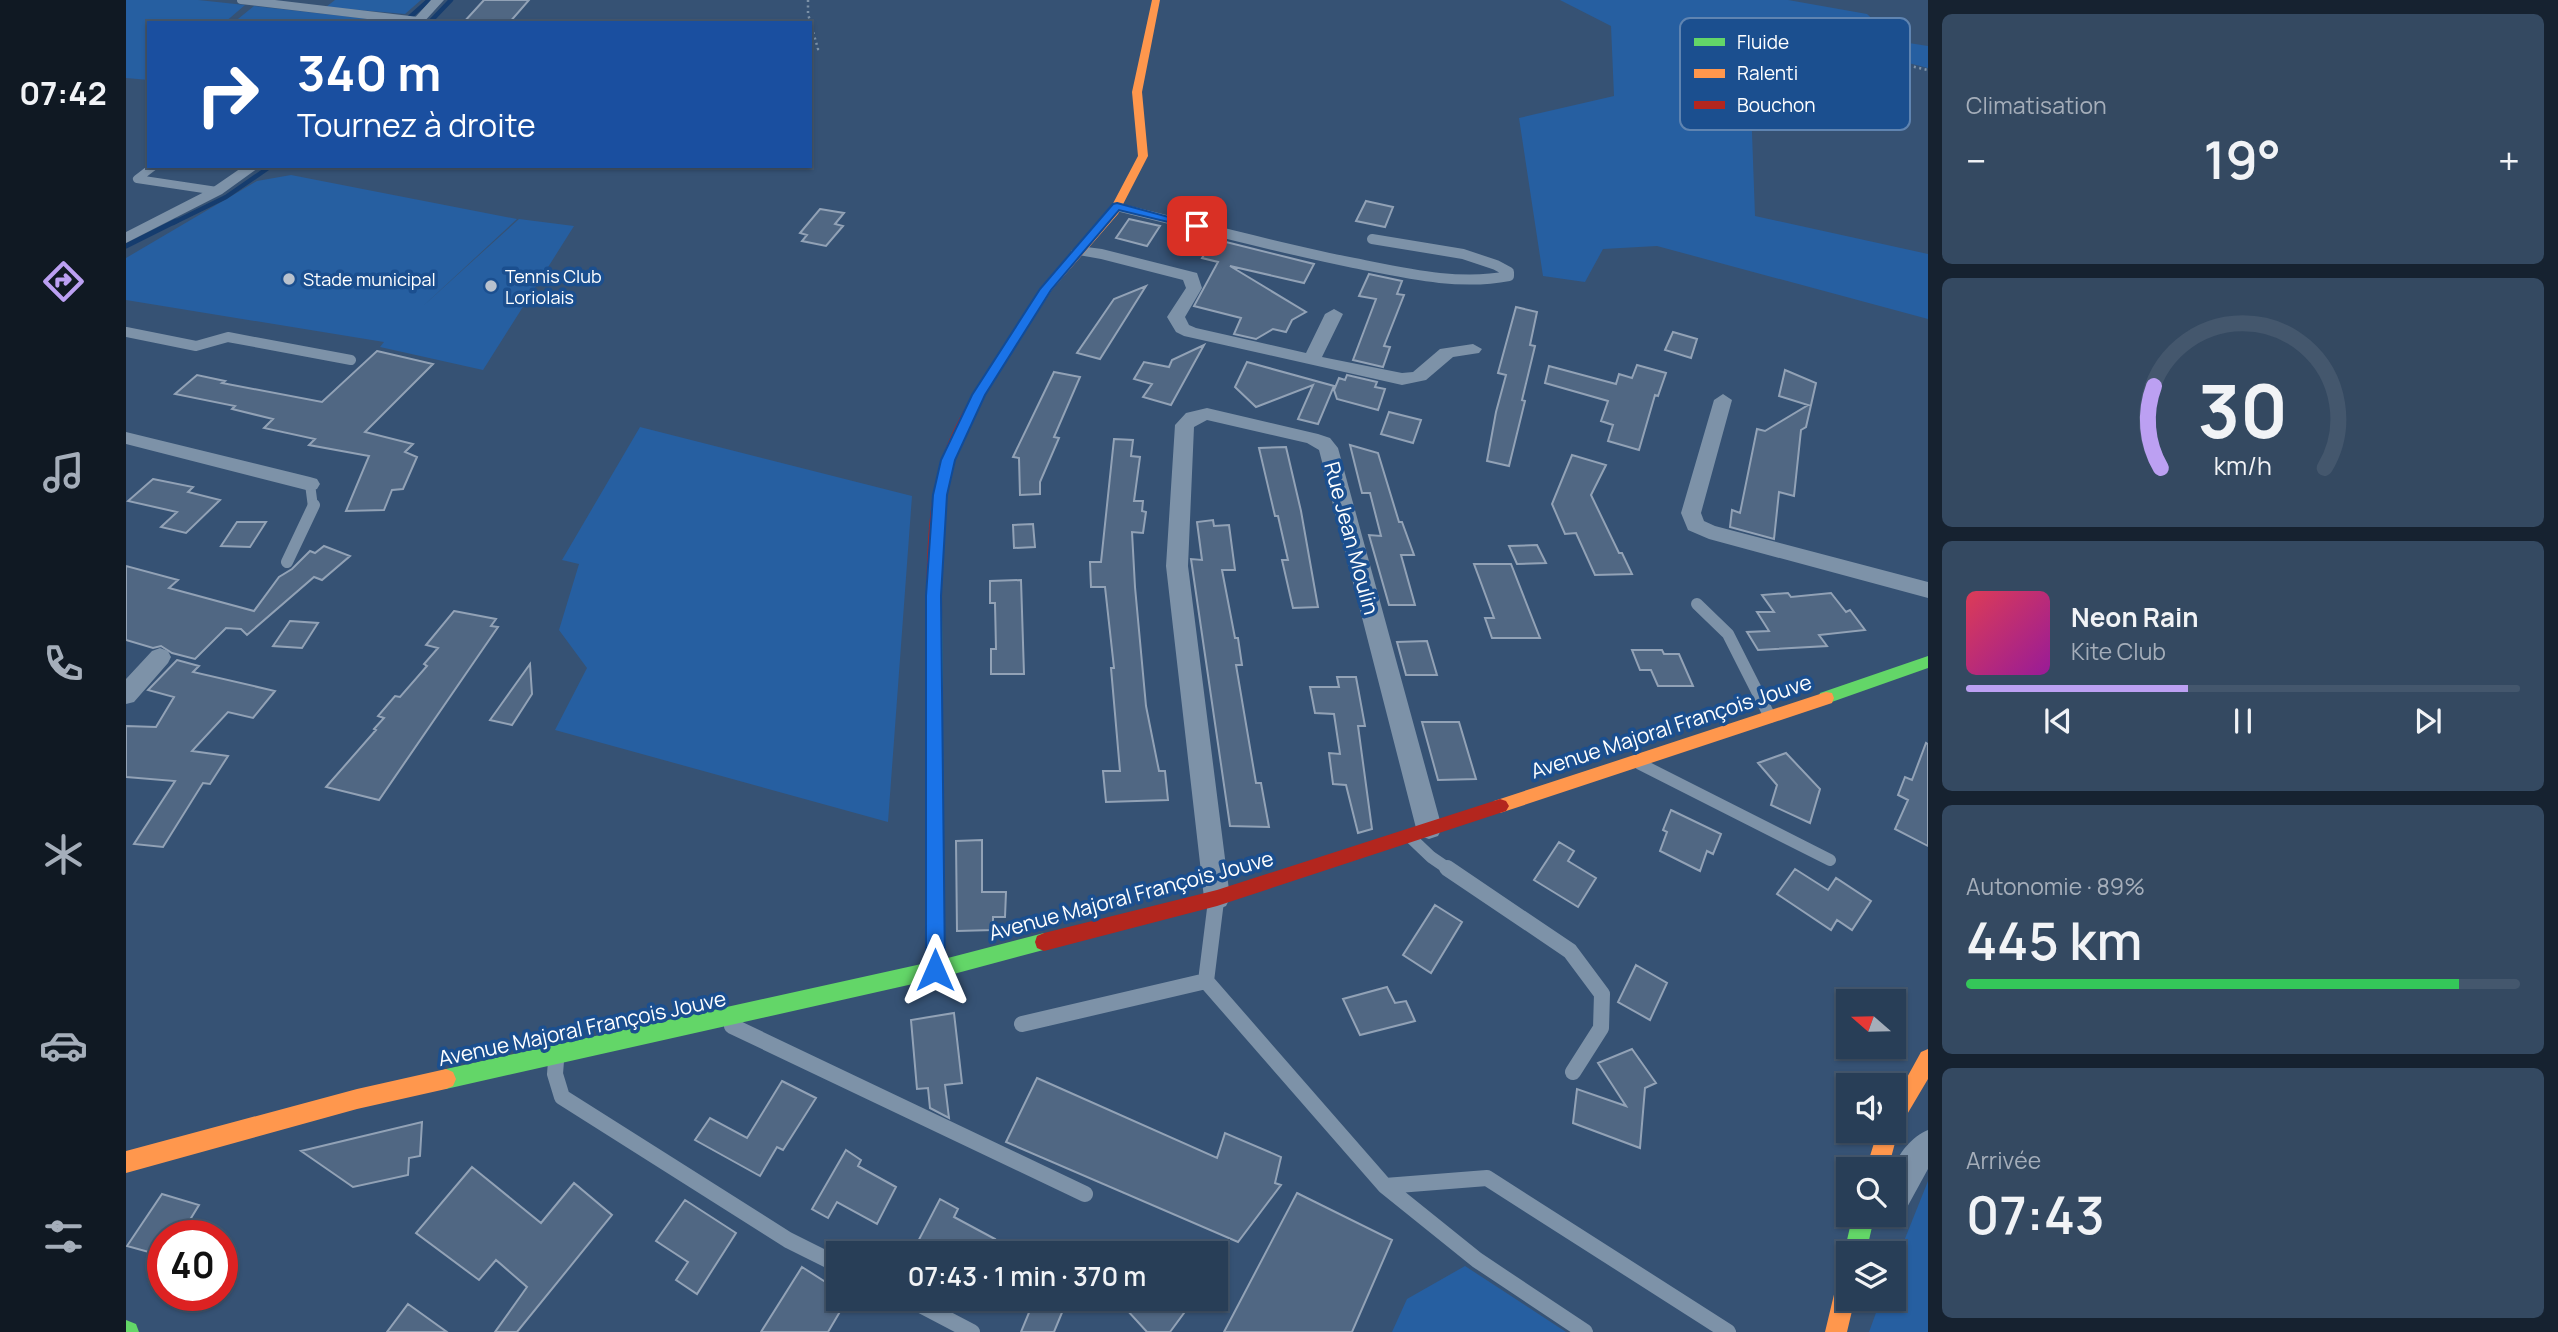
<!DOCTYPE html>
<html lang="fr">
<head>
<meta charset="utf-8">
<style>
  body { margin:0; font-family:Manrope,sans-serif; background:#344961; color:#f1f3f6; height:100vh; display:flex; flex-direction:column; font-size:26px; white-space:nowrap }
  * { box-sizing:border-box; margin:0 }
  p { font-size:23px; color:#a5aeba }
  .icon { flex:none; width:38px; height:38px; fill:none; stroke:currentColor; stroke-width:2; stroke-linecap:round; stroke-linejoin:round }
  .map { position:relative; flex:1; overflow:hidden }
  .panel { display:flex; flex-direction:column; gap:14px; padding:14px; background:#162230; width:630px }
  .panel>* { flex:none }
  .banner { position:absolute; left:21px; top:21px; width:665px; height:147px; border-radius:0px; box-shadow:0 2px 5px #0004,0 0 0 2px #44576d; background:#1a4fa0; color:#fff; overflow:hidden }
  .needle { width:46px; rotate:290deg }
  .tools { position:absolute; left:1710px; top:989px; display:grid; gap:14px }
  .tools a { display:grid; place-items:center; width:70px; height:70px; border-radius:0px; background:#283e57; box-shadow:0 2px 5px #0004,0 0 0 2px #44576d; font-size:35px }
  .speed { position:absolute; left:21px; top:1220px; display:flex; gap:14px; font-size:35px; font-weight:700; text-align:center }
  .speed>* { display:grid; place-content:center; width:91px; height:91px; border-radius:50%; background:#283e57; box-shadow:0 2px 5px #0004,0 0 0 2px #44576d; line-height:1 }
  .speed .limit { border:10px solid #d22; background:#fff; color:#111 }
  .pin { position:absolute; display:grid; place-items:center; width:60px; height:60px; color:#fff; margin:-30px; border-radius:14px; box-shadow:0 4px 10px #0006 }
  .me { position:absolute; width:77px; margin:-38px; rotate:0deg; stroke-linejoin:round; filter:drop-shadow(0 0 5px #0008) }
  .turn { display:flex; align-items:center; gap:24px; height:147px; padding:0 35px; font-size:32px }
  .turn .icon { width:91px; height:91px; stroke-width:2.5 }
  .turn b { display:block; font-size:49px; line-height:60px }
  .big { font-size:52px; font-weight:600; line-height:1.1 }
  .panel .card { flex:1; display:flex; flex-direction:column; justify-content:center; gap:10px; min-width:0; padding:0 24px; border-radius:10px; background:#344961 }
  .panel .dial { align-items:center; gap:0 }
  .dial svg { height:182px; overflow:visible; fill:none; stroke:#44576d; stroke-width:7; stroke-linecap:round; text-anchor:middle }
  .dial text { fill:#f1f3f6; stroke:none }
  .song { display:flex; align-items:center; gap:21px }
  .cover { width:84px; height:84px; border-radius:10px; background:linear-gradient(135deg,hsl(350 70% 55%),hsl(300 70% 35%)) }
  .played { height:7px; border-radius:4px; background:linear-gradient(90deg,#bca0f2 40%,#44576d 40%) }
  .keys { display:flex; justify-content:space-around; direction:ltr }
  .heat { display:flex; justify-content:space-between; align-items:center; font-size:38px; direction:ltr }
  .charge { height:10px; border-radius:5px; background:linear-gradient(90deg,#34c759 89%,#44576d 0) }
  .trip { position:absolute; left:700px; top:1241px; width:402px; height:70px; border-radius:0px; background:#283e57; box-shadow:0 2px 5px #0004,0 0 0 2px #44576d; font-weight:600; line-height:70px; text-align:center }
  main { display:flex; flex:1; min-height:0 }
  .tabs { display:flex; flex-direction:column; width:126px; justify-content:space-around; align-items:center; background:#101923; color:#a5aeba }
  .tabs .icon { width:49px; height:49px }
  .tabs .active { color:#bca0f2 }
  .tabs b { font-size:32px; color:#f1f3f6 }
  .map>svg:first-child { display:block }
  .green { fill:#265fa1 }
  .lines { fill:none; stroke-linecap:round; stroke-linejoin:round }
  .stream-far1 { stroke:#153c6e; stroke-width:4.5 }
  .stream { stroke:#153c6e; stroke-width:5 }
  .building { fill:#506783; stroke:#92a2b6; stroke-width:2 }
  .path { stroke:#7d92a8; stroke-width:2.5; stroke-dasharray:2 3.5; stroke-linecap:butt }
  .lane-far3 { stroke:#7d92a8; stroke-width:8 }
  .lane-far2 { stroke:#7d92a8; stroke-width:10 }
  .lane-far1 { stroke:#7d92a8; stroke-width:12 }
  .lane { stroke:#7d92a8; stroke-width:16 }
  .street { fill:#7d92a8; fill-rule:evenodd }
  .fast { fill:#63d668; fill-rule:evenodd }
  .slow { fill:#ff974d; fill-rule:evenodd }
  .jam { fill:#b3261e; fill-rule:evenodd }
  .route { fill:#1a73e8; stroke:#114b97; stroke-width:2 }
  .poi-dot { fill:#b9c2ce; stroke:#1b4f8f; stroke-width:2.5 }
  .labels { text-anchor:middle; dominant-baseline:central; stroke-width:7; stroke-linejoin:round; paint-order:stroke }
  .far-poi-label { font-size:18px; fill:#fff; stroke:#1b4f8f; text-anchor:start }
  .street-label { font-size:21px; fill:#fff; stroke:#1b4f8f }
  .key { fill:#1b4f8f; stroke:#5f84b1; stroke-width:2 }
  .key-label { font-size:19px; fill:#fff }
</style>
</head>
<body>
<main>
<nav class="tabs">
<b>07:42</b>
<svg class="icon active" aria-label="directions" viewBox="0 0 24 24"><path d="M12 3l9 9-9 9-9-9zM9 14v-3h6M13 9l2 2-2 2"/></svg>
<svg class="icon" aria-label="music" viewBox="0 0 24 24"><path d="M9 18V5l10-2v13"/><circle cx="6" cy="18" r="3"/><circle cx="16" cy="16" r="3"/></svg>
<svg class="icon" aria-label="phone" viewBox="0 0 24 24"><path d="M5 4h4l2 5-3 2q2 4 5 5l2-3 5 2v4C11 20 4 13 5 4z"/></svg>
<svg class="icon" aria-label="climate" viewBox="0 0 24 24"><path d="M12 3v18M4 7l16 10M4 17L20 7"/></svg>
<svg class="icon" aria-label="car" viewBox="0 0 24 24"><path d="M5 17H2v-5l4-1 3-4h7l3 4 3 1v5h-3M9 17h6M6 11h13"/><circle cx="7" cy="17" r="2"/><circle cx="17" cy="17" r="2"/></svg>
<svg class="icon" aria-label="filters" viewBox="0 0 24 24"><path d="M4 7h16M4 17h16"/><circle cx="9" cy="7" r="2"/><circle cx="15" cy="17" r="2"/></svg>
</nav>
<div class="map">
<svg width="1802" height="1332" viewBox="0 0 1802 1332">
  <rect width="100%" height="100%" fill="#365274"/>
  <path class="green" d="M0,0H72L119,5L98,23H23V80L0,78Z
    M209,0H295L279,14L200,7Z
    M1434,0H1662L1741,14L1770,41L1802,46V68L1622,22L1629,216L1802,254V319L1531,246L1477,249L1459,282L1417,276L1393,118L1488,96L1485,26Z
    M128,6L279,23H107Z
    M165,175L391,219L296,307L393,219L448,226L357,370L254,347L258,342L0,300V258L131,181Z
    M514,427L786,496L762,822L429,730L461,668L433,630L453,564L436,560Z
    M1802,1181V1332H1743L1755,1299L1768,1298V1266Z
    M1339,1266L1440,1332H1266L1281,1299Z"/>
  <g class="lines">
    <path class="stream-far1" d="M284,17L303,0
      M303,23L325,0
      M47,223L100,197L145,166"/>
    <path class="stream" d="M0,246L50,221"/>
  </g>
  <path class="building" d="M358,0H403L383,23H337Z
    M1240,201L1267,207L1259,227L1230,221Z
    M694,209L718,213L709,224L717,226L700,246L676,241L681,235L674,233Z
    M1003,219L1034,226L1021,246L990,238Z
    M1088,239L1188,264L1178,283L1104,266L1180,312L1166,320L1160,332L1147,329L1130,339L1108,334L1115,318L1068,306L1092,262L1076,258Z
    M1243,274L1276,281L1271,294L1278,295L1258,346L1264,347L1257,367L1227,360L1250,299L1233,296Z
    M1020,286L974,359L951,353L988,299Z
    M1390,307L1411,312L1404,345L1409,346L1396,400L1399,401L1383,466L1361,461L1370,412L1380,375L1372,373Z
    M1547,332L1571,339L1565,358L1539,350Z
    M1078,345L1045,405L1017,397L1026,384L1008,379L1018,362L1043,367L1046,360Z
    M251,351L307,364L239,432L287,444L279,452L291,457L277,489L266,490L258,510L220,511L243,456L183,445L189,439L138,428L147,419L106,409L109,406L49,394L71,375L99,381L96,383L196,402Z
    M1121,362L1208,386L1192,424L1172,419L1187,385L1130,407L1109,387Z
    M1511,365L1540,373L1532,396L1529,395L1513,450L1482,441L1487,425L1475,421L1482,401L1419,383L1423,366L1490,384L1493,374L1506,378Z
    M1659,370L1690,383L1680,427L1675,430L1668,496L1653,492L1648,539L1604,527L1606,510L1614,513L1631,429L1639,431L1682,405L1653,396Z
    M928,372L954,377L928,437L933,438L914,482V494L894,495L893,458L887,457Z
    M1221,375L1251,382L1249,387L1259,389L1252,410L1211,399L1208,390L1213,378L1219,380Z
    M1263,412L1295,420L1287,443L1255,434Z
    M988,439L1007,440L1005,456L1014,457L1008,501H1017L1016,511L1020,512L1017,533L1006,532L1009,587L1020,706L1033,771H1039L1042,800L980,802L977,771H994L985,668H988L979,587H965L964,562H975Z
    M1224,445L1252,453L1273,522H1276L1288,555H1275L1289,605H1263L1243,535L1255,536L1244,493H1236Z
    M1160,447L1175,511L1192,607L1167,608L1156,560H1162L1152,516H1149L1133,448Z
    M1446,455L1480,465L1465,495L1493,553H1496L1506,574L1469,575L1450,533L1439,534L1426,504Z
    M27,479L67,487L62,492L94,500L60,533L35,527L51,512L2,501Z
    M1087,520L1088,526L1103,525L1109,570H1096L1109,638H1112L1116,665H1110L1130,783H1135L1143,827L1104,826L1065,559L1076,560L1071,522Z
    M111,522H140L124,547L95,546Z
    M907,524L909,547L888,548L887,525Z
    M1411,545L1420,563L1391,564L1383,546Z
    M198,546L224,556L196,580L188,577L121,635L115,629L100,628L69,659L46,653L35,646L27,648L0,640V566L52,580L43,588L128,611L153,577L166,569L184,551L189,553Z
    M1348,564H1385L1414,638H1366L1359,618H1368Z
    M895,580L898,674H865V649H870L869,603H864V581Z
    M1662,593L1665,597L1705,593L1720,612L1724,610L1739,630L1693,635L1701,646L1632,650L1621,632L1643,631L1631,612H1648L1636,595Z
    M328,611L370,619L365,626L372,627L253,800L200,787L250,730L248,729L258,718L252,716L269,696L274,697L301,666L298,664L312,648L300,645Z
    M164,621L192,623L176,648L147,646Z
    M1301,641L1311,675H1280L1271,642Z
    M1506,650H1536L1538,654H1553L1567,686H1532L1525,670H1514Z
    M51,660L73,666L67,672L149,691L127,718L102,712L66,751L102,756L84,784L77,783L37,847L8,844L49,781L0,777V726L30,727L48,697L22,690Z
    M404,664L406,694L386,725L364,720Z
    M1211,677H1230L1239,726H1232L1246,829L1232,833L1220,785L1207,784L1203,753L1214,754L1208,714L1189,713L1184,687H1213Z
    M1296,722H1333L1350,779L1312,780Z
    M1800,743L1802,744V846L1769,829L1782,800L1772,795L1779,777L1786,780Z
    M1660,753L1694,789L1684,823L1645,805L1651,785L1632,763Z
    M1545,810L1595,834L1587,854L1581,851L1574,871L1534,851L1541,832L1537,830Z
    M856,840V892H880L879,917H867V930L831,931L830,841Z
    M1433,842L1448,851L1442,861L1470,878L1452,907L1408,880Z
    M1669,869L1702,890L1710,878L1745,901L1726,930L1711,920L1705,930L1651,894Z
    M1309,905L1336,922L1305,973L1277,955Z
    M1510,965L1541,983L1524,1020L1492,1002Z
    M1261,987L1269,1003L1280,1001L1289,1021L1234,1035L1217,999Z
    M828,1013L836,1083L819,1085L823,1118L804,1108L802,1088L791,1089L785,1020Z
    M1506,1049L1530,1083L1519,1088L1514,1148L1447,1123L1451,1089L1500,1106L1472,1063Z
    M911,1078L1091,1158L1099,1133L1155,1157L1149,1183L1155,1185L1112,1242L880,1142Z
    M656,1081L690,1098L657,1150L651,1147L634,1176L569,1140L584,1118L621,1138Z
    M296,1122L294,1156L283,1158L282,1175L227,1187L175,1151Z
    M720,1150L735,1160L732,1166L770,1187L751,1224L711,1202L702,1218L686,1209Z
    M346,1167L415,1223L448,1183L486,1215L391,1332H369L401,1287L370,1260L353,1280L290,1233Z
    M1171,1193L1266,1240L1226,1332H1098Z
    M36,1194L73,1205L54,1236H37V1256L1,1246Z
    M814,1199L832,1209L828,1217L869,1239L862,1253H786Z
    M559,1200L610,1233L571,1294L550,1280L562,1262L530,1241Z
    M676,1267L712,1290V1298H722L702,1332H635Z
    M909,1298H942L928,1332H895Z
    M1008,1298H1069L1044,1332H1021L1000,1309Z
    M282,1304L321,1332H261Z"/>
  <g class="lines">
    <path class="path" d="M682,0V14L692,49L684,51
      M1627,30L1802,70"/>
    <path class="lane-far3" d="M115,0L292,21
      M28,166L11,179L91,191
      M991,207L1056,223"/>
    <path class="lane-far2" d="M1049,221C1109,236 1168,251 1228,263C1279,273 1332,286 1383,276V272L1370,265L1337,254L1246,239
      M0,332L70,346L102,337L225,360
      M184,484L187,507"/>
    <path class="lane-far1" d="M161,562L188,505
      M1571,604L1602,634L1644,717
      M1514,764L1704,860
      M1284,837L1305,857L1324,870"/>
    <path class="lane" d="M1321,868L1444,951L1476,994L1475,1028L1447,1072
      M1080,981L1259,1186L1351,1260L1459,1332
      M896,1024L1080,981L1090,901
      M606,1026L959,1194
      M430,1061L429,1074L436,1097L662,1240L712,1265
      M1259,1186L1361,1178L1602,1332
      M781,1298L846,1332"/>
    <path class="street" d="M305,0H318L297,23H284Z
      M118,166H135L96,194L0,243V232L86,188Z
      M953,246L976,249L1071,273L1076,288L1059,317L1063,325L1070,328L1180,353L1199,314L1208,309L1217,314L1196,357L1276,373L1287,372L1314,349L1347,344L1356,349L1353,353L1327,357L1300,380L1276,385L1058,336L1050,332L1041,317L1060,288L1057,280L975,259L947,254L945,251Z
      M1597,394L1606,400L1575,513L1578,521L1589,526L1802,582V598L1583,539L1562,530L1555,513L1588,400Z
      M1081,408L1192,434L1204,438L1212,448L1316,828L1312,836L1303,839L1294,836L1290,828L1193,450L1181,443L1081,420L1068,427L1062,566L1104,898L1100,906L1091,910L1082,906L1078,898L1040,566L1049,425L1060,413Z
      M0,432L184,477L191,479L194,484L191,489L184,491L0,444Z
      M34,648L42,651L45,657L42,663L8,702L0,704V679L26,651Z
      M1802,1130V1169L1779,1211L1768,1216L1766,1214C1771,1204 1766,1185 1768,1171C1770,1154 1787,1136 1802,1130Z"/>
    <path class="fast" d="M808,607L816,613L818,959L918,933L925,936L927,942L925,948L809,979L320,1089L313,1086L310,1079L313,1072L320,1069L800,963V613Z
      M1802,656V668L1700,704L1694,703L1692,698L1694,693Z
      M1727,1214H1749L1740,1253H1722V1261L1718,1253Z
      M0,1320L10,1324L13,1332H0Z"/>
    <path class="slow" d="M1026,0H1034L1016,92L1022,156L992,214L925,291L874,370H866L864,367L916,287L983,211L1012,156L1006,92Z
      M1700,692L1706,693L1708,698L1706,703L1374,813L1368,811L1365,806L1368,801L1374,799Z
      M1802,1049V1079L1773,1128L1762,1169H1740L1752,1130H1768V1101L1795,1052Z
      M320,1069L327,1072L330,1079L327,1086L320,1089L231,1109L0,1173V1151L231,1089Z
      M1722,1271V1298H1729L1721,1332H1699L1711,1282L1714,1274Z"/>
    <path class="jam" d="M870,363L876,367C858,397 838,428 828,463C814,511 815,563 816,613L808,619L800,613C801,560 800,503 818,453C829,422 847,394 864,367Z
      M1374,799L1380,801L1383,806L1380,811L1091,906L918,951L911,948L909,942L911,936L918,933L1091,890Z"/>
  </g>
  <path class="route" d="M991,203L1076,226L1071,229L993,210L925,290L859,395L829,460L821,495L815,596L819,970L816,976L809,979L802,976L800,970V596L807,495L815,460L846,395L914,289L987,204Z"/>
  <g class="poi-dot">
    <circle cx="163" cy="279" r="7"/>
    <circle cx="365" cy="286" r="7"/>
  </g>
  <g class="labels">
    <g class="far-poi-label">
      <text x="379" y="276">Tennis Club<tspan x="379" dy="21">Loriolais</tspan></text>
      <text x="177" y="279">Stade municipal</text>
    </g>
    <g class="street-label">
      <text transform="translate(1226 538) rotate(75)">Rue Jean Moulin</text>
      <text transform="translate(1545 726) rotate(-18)">Avenue Majoral François Jouve</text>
      <text transform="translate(1005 895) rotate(-15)">Avenue Majoral François Jouve</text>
      <text transform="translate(456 1028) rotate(-12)">Avenue Majoral François Jouve</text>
    </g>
  </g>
  <rect x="1554" y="18" width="230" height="112" rx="10" class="key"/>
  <rect x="1568" y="38" width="31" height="8" fill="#63d668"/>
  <rect x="1568" y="69" width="31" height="9" fill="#ff974d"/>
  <rect x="1568" y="101" width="31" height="8" fill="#b3261e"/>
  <g class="key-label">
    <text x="1611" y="49">Fluide</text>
    <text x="1611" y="80">Ralenti</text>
    <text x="1611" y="112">Bouchon</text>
  </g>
</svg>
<div class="tools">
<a><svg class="needle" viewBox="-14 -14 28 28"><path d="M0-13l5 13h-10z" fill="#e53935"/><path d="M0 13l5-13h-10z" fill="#a5aeba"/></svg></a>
<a><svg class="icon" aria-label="sound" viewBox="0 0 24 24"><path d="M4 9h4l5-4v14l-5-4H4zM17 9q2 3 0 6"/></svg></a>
<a><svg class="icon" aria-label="search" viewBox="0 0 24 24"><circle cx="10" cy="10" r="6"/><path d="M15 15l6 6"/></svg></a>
<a><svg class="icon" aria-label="layers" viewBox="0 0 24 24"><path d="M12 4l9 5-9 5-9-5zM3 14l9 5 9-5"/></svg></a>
</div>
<div class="speed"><div class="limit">40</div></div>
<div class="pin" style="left:1071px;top:226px;background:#d93025"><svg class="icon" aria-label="arrive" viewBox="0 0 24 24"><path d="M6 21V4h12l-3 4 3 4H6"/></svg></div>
<svg class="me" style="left:809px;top:970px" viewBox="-20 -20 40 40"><path d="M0-17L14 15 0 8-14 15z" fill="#1a73e8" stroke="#fff" stroke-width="4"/></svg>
<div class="trip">07:43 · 1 min · 370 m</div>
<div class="banner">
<div class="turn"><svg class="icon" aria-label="right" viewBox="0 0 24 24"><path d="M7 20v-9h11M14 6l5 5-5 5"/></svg><div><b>340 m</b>Tournez à droite</div></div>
</div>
</div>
<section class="panel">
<div class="card"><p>Climatisation</p>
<div class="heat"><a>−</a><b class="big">19°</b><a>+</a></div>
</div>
<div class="card dial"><svg viewBox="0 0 100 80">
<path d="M14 69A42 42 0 1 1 86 69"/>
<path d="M14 69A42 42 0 0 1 11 33" stroke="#bca0f2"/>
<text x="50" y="56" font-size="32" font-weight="700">30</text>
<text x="50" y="72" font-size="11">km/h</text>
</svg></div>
<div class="card">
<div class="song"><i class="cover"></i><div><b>Neon Rain</b><p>Kite Club</p></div></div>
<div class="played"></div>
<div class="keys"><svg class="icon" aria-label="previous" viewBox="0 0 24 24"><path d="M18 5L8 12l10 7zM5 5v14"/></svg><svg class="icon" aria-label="pause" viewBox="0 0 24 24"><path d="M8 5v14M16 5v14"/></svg><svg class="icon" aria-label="next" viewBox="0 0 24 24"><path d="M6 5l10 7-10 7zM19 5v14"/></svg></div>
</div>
<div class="card"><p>Autonomie · 89%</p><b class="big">445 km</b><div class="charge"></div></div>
<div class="card"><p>Arrivée</p><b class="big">07:43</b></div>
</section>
</main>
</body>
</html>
